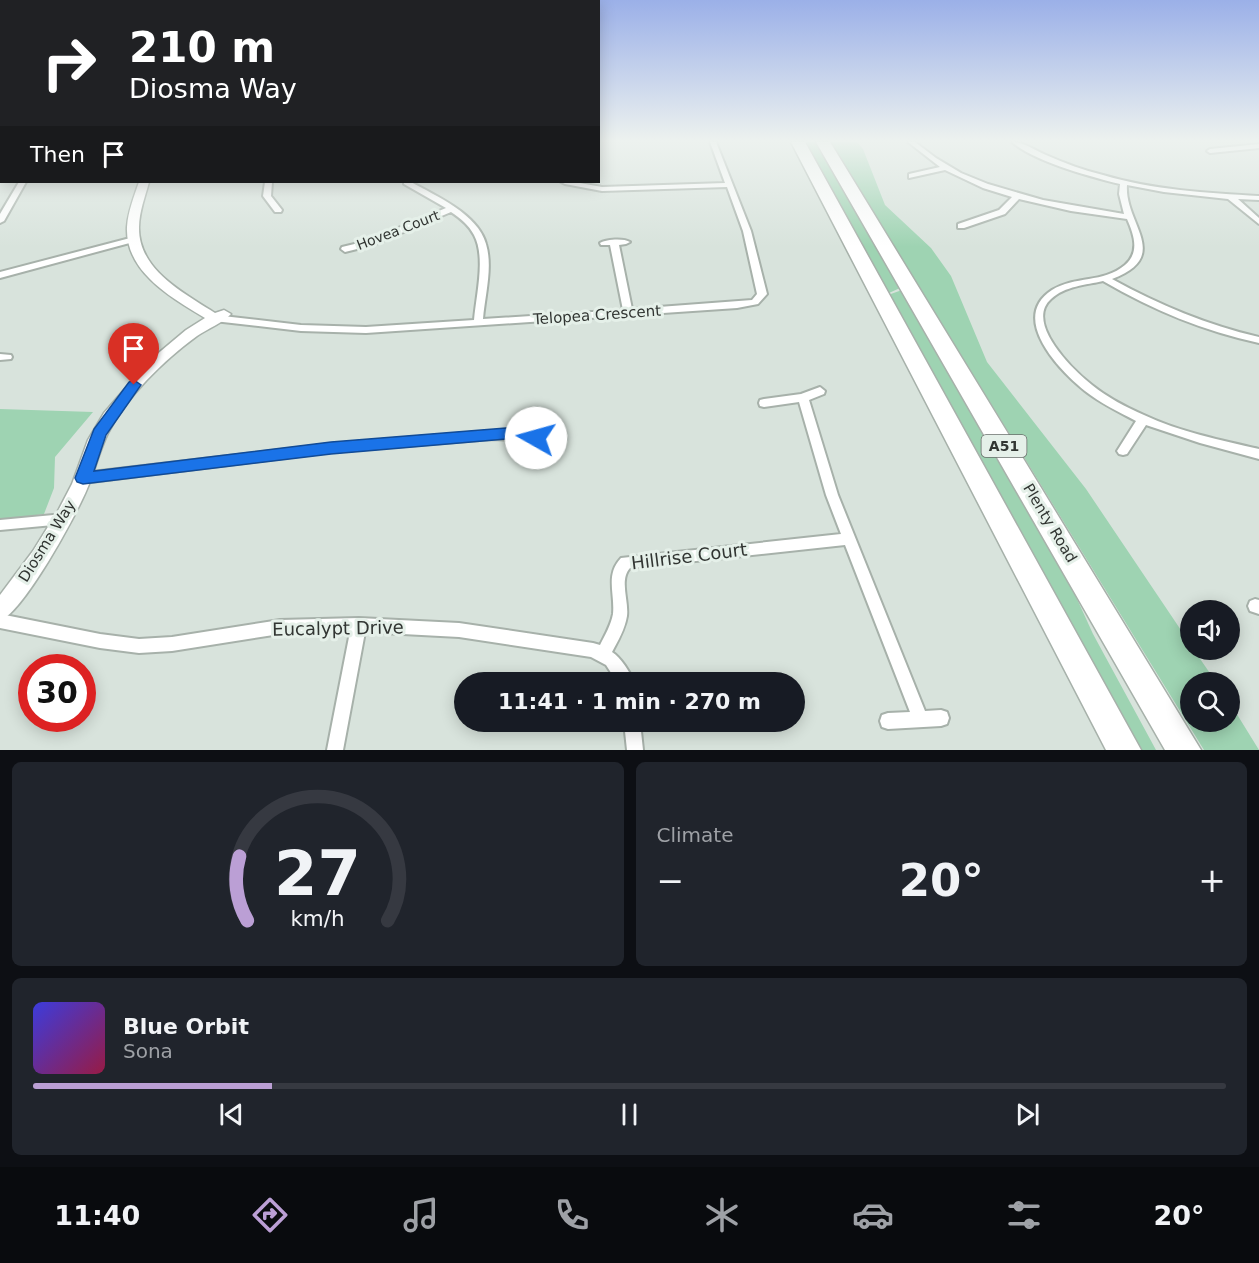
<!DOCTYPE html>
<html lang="en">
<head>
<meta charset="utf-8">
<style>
  body { margin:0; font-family:"DejaVu Sans",sans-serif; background:#20242c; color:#f1f3f6; height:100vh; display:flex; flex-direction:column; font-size:22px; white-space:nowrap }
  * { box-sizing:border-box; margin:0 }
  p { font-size:20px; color:#9ea1a6 }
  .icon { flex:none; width:33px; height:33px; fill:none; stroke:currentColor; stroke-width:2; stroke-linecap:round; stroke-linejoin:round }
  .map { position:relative; height:750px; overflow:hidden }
  .sheet { display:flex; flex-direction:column; gap:12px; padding:12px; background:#0d0f14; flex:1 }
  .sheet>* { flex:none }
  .hud { position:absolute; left:0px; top:0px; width:600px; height:183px; box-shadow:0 3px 15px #0003; background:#202124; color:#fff; overflow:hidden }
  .controls { position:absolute; left:1180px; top:600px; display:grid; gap:12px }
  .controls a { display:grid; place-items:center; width:60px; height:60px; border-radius:50%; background:#171b24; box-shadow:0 3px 15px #0003; font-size:30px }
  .speed { position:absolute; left:18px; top:654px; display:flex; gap:12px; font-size:30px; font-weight:700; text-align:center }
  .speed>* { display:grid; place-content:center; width:78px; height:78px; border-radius:50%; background:#171b24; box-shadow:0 3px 15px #0003; line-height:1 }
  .speed .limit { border:9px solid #d22; background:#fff; color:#111 }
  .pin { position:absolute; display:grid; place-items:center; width:51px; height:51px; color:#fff; margin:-62px -26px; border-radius:50% 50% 50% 0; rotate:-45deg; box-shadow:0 0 6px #0007 }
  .pin .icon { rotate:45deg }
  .me { position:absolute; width:66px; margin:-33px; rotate:277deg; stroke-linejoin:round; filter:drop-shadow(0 0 4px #0008) }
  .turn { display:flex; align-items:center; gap:21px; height:126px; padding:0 30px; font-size:27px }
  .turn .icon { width:78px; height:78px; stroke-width:2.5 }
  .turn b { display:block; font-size:42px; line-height:51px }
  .then { display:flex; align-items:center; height:57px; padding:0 30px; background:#0003; gap:12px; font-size:22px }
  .big { font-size:45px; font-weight:600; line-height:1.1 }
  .sheet .tile { flex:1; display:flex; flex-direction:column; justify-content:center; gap:9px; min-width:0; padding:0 21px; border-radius:9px; background:#20242c }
  .sheet .dial { align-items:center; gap:0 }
  .dial svg { height:156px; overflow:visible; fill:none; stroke:#363941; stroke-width:7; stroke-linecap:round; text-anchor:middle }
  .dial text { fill:#f1f3f6; stroke:none }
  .song { display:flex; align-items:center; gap:18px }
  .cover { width:72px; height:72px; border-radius:9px; background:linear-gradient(135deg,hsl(240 70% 55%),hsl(340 70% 35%)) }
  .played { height:6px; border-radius:3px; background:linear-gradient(90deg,#bb9fd5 20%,#363941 20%) }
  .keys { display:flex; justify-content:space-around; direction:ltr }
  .heat { display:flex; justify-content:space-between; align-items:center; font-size:33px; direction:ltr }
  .sheet .tiles { flex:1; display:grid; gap:12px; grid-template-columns:1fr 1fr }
  .tile:last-child { grid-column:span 2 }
  .trip { position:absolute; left:454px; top:672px; width:351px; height:60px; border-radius:30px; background:#171b24; box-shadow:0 3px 15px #0003; font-weight:600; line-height:60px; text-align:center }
  .tabs { display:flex; height:96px; justify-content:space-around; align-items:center; background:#090b0e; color:#9ea1a6 }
  .tabs .icon { width:42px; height:42px }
  .tabs .current { color:#bb9fd5 }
  .tabs b { font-size:27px; color:#f1f3f6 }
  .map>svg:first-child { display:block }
  .green { fill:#9ed3b2 }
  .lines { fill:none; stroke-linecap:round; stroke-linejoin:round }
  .street-casing { stroke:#a7b1aa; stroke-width:4 }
  .secondary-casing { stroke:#a7b1aa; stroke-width:3 }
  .highway-casing { stroke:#a7b1aa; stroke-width:3 }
  .street { fill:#fff; fill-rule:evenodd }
  .secondary { fill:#fff; fill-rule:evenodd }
  .highway { fill:#fff; fill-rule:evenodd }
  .route { fill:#1a73e8; stroke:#114b97; stroke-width:1.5 }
  .labels { text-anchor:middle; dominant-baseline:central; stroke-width:6; stroke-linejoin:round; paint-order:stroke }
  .far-street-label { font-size:14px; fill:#313532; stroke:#e5f0e9 }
  .shield { fill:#e5f0e9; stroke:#676d69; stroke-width:1.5 }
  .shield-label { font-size:14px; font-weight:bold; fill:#313532 }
  .street-label { font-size:15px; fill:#313532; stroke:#e5f0e9 }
  .near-street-label { font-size:18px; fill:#313532; stroke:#e5f0e9 }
</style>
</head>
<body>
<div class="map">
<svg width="1259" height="750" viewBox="0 0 1259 750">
  <rect width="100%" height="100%" fill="#d8e3dc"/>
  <path class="green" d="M805,142H816L900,288L889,293Z
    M830,142H857L863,149L885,205L931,248L951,276L987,362L1086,489L1191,645V650H1194L1216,682H1191V722H1230V703L1259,750H1204Z
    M902,290L1072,588L1093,634L1156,750H1142L888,295Z
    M0,409L93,412L55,457L54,488L44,514L0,520Z"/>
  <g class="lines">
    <defs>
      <path id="street" d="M710,142H716L751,231L767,294L758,304L737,308L366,333L301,331L214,321L209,318L214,315L301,325L366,327L474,320C476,296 486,257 474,235C469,225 460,218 451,212L373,245L345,252L341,249L342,247L367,241L446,208L404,184V182H411C436,196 478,214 486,244C493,267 485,295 483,319L623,310L610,245H601L600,243C606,239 624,238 630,242L626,244L619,245L632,309L752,300L757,294L743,231L727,187L602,191L565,184L561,182H574L602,187L725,183Z
        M908,142H915L936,158L961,173L988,184L1043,200L1124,214L1119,194L1120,184C1091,177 1033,161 1012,142C1024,142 1034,150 1046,155C1064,163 1083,170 1103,175C1153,190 1207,193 1259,196V200L1238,199L1259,218V224L1228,199L1164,192L1127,185C1124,224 1173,256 1112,279C1159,305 1207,325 1259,337V343C1203,331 1153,310 1103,281C1086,285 1065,286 1051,299C1024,323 1074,371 1092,385C1108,398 1126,407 1144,415C1180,432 1220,440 1259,449V459L1200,443L1146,425L1127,454L1123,455L1119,454L1117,451L1136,421C1119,412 1100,403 1085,391C1059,370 1009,318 1052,290C1074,276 1104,283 1125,265C1140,252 1134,235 1127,219L1071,211L1019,199L1005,214L964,228H958V224L999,210L1012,197L983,188L945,170L909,178V174L940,167Z
        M1259,144V148L1210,153L1207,151L1210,149Z
        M19,182H26L4,221L0,223V214Z
        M265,182H272L271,196L282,210L281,212H275L263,196Z
        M134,237L138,239L137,241L0,278V272Z
        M0,354L11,355L12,357L11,359L0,360Z
        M820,387L825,391L824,394L809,400L838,495L925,711L941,710L947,712L949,718L947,724L941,726L888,729L882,727L880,721L882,715L888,713L910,712L845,545L630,568C619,580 629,601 627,616C625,629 618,641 612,652C621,658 630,672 634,682H617L606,665L591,657L459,637L365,632L343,750H327L350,632L280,634L172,651L139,653L100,648L0,628V614L100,634L139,639L172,637L280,620L359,618L459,623L593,643L600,645C605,635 611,625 613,614C615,593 605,575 621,558L841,534L826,495L799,402L764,407L760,406L759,403L760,400L764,399L801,394Z
        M492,431L536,433L540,434L542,437L540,440L536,441L492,439L331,452L83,483L79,481L77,478L79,475L83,473L331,444Z
        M64,514L69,515L70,519L69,523L64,524L0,530V520Z
        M1255,599L1259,600V614L1250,611L1248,606L1250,601Z
        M624,722H640L643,750H627Z"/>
      <path id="secondary" d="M139,182H149C145,197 139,212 139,227C138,270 184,293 215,313L224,310L231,314C223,323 207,329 197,336C163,361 127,396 108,433C99,451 95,471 87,489C76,516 24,611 0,621V595L33,551L59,509L72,484L88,440L104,413L149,361L186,330L205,318C172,298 125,272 127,227C128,211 134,197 139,182Z"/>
      <path id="highway" d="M791,142H805L1141,750H1106Z
        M816,142H830L1201,750H1165Z"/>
    </defs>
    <use href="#street" class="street-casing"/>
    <use href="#secondary" class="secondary-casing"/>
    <use href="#highway" class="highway-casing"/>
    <use href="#street" class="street"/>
    <use href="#secondary" class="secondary"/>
    <use href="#highway" class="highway"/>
  </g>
  <linearGradient id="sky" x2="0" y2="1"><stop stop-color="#9bb0e8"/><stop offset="0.57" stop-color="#edf2ef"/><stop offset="1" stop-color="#edf2ef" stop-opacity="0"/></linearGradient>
  <rect width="1259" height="247" fill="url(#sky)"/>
  <path class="route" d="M134,380L141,385L106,435L94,471L331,442L506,428L536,432L543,438L536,443L506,439L331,454L83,484L77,482L75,478L94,429L129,382Z"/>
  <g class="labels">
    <g class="far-street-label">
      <text transform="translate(398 230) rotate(-21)">Hovea Court</text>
    </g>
    <rect class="shield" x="981.5" y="435" width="45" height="22" rx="4.5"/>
    <g class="shield-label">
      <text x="1004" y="446">A51</text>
    </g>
    <g class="street-label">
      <text transform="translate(597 315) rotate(-4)">Telopea Crescent</text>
      <text transform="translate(1050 523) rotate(59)">Plenty Road</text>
      <text transform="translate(47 541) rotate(-58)">Diosma Way</text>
    </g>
    <g class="near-street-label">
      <text transform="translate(689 556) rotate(-7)">Hillrise Court</text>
      <text transform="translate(338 628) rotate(-1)">Eucalypt Drive</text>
    </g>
  </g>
</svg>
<div class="controls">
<a><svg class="icon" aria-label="sound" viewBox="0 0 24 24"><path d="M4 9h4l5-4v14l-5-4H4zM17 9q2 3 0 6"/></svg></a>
<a><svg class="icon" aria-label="search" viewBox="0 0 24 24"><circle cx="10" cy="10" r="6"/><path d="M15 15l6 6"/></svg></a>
</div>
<div class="speed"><div class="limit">30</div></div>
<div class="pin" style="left:134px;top:385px;background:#d93025"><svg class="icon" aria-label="arrive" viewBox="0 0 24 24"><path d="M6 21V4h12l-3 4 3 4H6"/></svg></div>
<svg class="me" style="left:536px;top:438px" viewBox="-20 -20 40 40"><circle r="19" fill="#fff"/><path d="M0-13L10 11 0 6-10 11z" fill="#1a73e8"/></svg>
<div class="trip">11:41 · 1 min · 270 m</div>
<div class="hud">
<div class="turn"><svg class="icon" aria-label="right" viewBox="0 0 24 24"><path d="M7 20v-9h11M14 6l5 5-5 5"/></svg><div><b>210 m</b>Diosma Way</div></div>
<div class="then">Then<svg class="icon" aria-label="arrive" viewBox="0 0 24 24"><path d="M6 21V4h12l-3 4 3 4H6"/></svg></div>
</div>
</div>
<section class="sheet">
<div class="tiles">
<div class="tile dial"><svg viewBox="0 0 100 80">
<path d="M14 69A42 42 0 1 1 86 69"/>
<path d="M14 69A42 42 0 0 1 10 36" stroke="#bb9fd5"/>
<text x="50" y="56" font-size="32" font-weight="700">27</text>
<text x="50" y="72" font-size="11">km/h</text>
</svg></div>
<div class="tile"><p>Climate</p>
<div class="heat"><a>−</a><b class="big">20°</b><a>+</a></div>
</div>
<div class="tile">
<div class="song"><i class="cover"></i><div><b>Blue Orbit</b><p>Sona</p></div></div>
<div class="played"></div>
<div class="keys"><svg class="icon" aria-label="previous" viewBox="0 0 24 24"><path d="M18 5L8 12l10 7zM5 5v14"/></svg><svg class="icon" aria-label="pause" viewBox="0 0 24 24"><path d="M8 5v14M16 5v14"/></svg><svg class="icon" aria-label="next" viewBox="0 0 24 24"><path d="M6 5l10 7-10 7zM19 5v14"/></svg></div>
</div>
</div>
</section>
<nav class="tabs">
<b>11:40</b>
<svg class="icon current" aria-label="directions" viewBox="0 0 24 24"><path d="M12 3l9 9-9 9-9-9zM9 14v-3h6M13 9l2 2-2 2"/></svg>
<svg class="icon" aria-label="music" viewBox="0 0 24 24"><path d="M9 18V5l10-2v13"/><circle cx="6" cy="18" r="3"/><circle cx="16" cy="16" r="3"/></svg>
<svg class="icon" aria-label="phone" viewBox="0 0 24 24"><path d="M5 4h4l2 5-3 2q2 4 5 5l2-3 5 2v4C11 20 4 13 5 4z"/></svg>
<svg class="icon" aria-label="climate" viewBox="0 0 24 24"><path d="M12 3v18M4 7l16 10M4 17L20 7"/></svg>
<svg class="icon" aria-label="car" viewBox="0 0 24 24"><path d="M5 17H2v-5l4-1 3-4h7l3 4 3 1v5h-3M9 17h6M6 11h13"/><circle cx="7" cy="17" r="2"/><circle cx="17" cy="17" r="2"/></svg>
<svg class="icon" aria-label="filters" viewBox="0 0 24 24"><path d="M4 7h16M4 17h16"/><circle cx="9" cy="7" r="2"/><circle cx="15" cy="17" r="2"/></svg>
<b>20°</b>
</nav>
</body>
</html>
